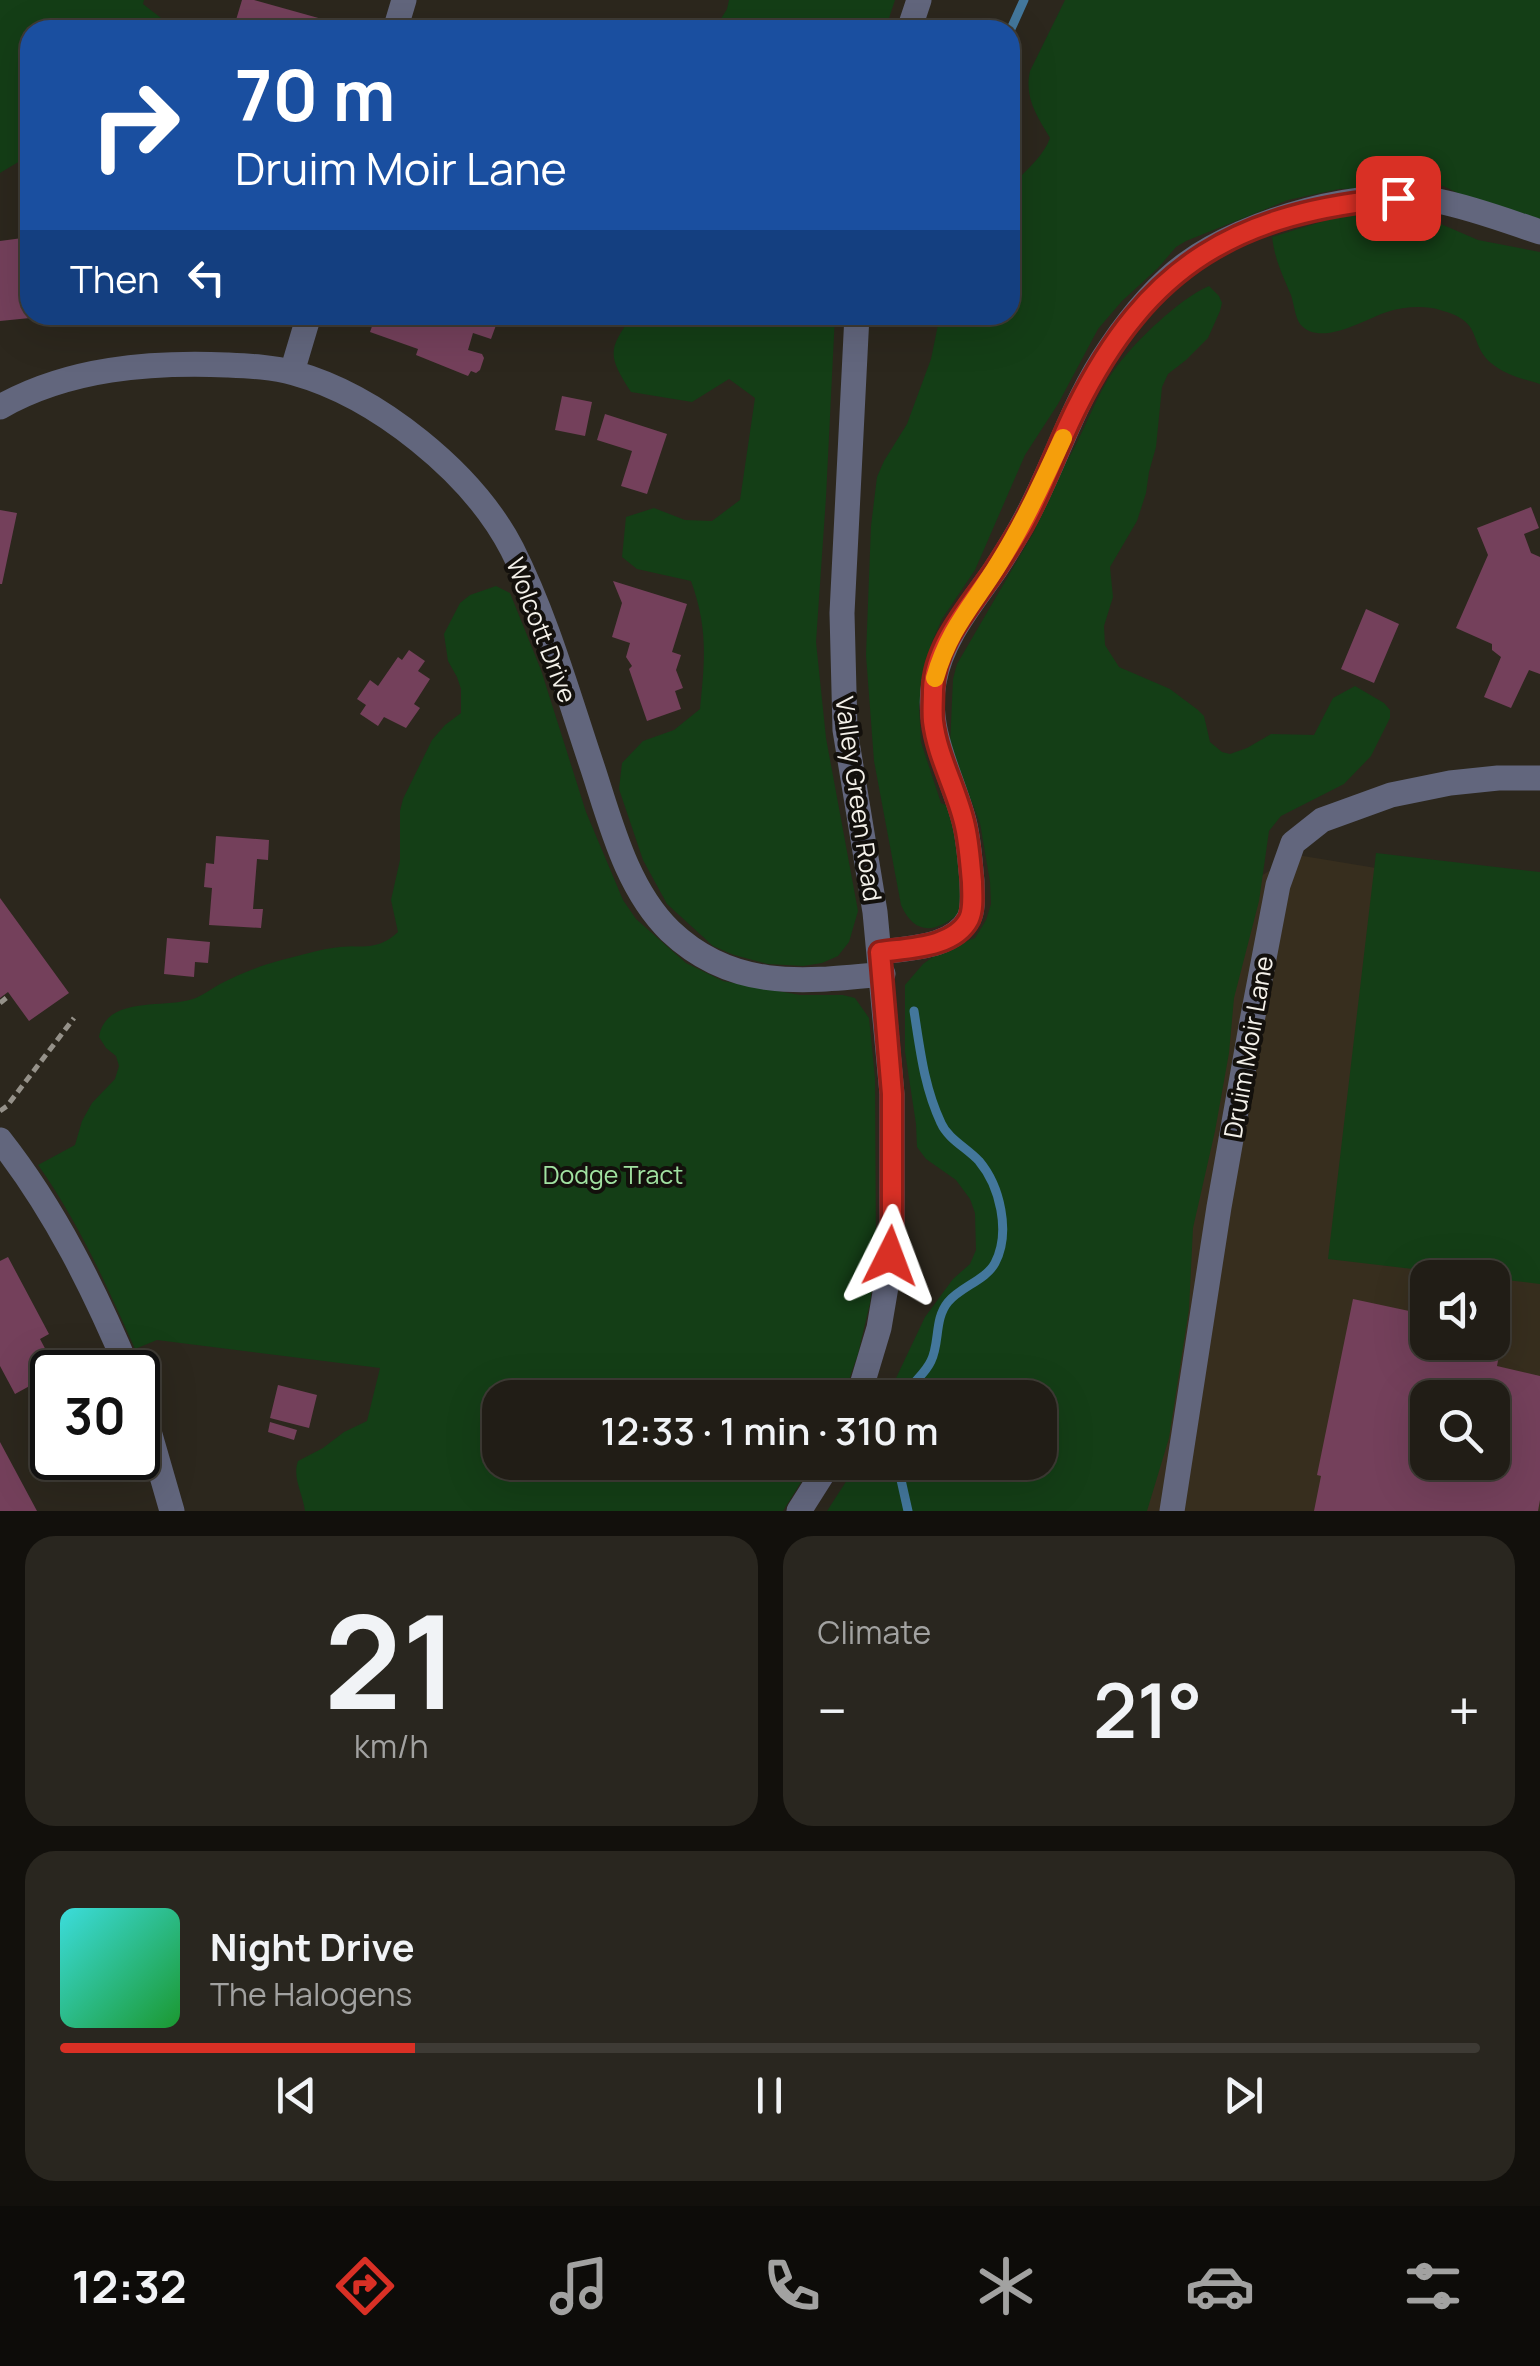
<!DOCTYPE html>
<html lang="en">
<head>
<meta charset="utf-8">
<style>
  body { margin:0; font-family:Manrope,sans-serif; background:#29261f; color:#f1f3f6; height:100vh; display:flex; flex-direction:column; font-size:38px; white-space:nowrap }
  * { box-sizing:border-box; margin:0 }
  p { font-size:32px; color:#a2a2a1 }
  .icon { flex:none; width:55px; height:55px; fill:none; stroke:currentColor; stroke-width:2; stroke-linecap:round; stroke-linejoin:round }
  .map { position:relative; height:1511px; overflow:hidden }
  .sheet { display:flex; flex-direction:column; gap:25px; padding:25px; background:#12100c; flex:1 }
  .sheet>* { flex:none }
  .guide { position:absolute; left:20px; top:20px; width:1000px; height:305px; border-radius:30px; box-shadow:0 10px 40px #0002,0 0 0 2px #3e3b35; background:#1a4fa0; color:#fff; overflow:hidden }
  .controls { position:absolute; left:1410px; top:1260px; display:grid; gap:20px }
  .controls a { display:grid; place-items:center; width:100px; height:100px; border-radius:20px; background:#211d16; box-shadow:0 10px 40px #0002,0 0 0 2px #3e3b35; font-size:50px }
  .speed { position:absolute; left:30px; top:1350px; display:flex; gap:20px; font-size:50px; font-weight:700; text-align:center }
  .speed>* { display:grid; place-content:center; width:130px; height:130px; border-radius:50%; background:#211d16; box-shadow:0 10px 40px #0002,0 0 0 2px #3e3b35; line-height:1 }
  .speed .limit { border:5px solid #111; border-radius:15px; background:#fff; color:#111 }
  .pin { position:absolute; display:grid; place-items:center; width:85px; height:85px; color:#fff; margin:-42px; border-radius:20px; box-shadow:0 5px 15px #0006 }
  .me { position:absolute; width:110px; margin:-55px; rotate:3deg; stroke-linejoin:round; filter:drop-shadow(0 0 8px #0008) }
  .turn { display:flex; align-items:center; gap:35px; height:210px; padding:0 50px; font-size:45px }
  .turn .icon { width:130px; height:130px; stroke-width:2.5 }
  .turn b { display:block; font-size:70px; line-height:85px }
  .then { display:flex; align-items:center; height:95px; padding:0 50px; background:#0003; gap:20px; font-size:38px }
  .big { font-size:75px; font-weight:600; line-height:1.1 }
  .sheet .tile { flex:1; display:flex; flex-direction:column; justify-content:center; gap:15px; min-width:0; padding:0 35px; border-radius:30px; background:#29261f }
  .sheet .dial { align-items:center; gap:0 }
  .dial b { font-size:130px; line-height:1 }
  .song { display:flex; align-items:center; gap:30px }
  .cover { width:120px; height:120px; border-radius:15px; background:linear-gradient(135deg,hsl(180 70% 55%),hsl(130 70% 35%)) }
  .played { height:10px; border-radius:5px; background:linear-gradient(90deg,#d93025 25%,#3e3b35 25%) }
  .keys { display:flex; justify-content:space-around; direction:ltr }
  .heat { display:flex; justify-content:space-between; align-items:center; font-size:55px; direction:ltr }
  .sheet .tiles { flex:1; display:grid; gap:25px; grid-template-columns:1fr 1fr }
  .tile:last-child { grid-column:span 2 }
  .trip { position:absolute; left:482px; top:1380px; width:575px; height:100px; border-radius:30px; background:#211d16; box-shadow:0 10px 40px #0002,0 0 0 2px #3e3b35; font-weight:600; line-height:100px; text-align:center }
  .dock { display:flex; height:160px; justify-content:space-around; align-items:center; background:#0d0c09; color:#a2a2a1 }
  .dock .icon { width:70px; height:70px }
  .dock .current { color:#d93025 }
  .dock b { font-size:45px; color:#f1f3f6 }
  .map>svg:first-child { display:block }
  .built { fill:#372e1e; fill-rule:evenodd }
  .green { fill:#143e16 }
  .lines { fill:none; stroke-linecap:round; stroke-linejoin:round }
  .stream { stroke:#43779c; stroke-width:9 }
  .building { fill:#74405b; fill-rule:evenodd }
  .path { stroke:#959189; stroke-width:5; stroke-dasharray:8 5; stroke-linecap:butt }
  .minor { stroke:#62667d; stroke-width:25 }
  .route-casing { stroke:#8d1f18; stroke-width:25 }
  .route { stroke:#d93025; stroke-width:18 }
  .slow { stroke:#f59e0b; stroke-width:18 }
  .labels { text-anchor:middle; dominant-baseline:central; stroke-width:8; stroke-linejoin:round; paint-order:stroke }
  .street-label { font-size:25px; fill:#f4f1ea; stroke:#13100c }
  .park-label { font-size:25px; fill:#a1e2a1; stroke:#13100c }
</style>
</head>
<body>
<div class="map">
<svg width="1540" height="1511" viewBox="0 0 1540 1511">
  <rect width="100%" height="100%" fill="#2c271d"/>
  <path class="built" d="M1297,855L1540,895V1511H984L1040,1462L1047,1000ZM1428,1278H1492V1342H1428ZM1428,1398H1492V1462H1428Z"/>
  <path class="green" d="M0,0H144L143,4L165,21L168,30H30V155L0,173Z
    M729,0H895L885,30H714L727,9Z
    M1065,0H1540V219L1464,196L1443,186L1406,184L1375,188L1339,189L1288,200L1186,241L1176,247L1158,268L1122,301L1098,329L1058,404L1025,455L975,570L942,619L932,642L919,706L921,742L941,803L950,807L963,855L959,913C936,933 915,936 901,905L874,761L866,655L871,526L877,477L884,461L907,424L931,359L940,315H1010V188C1023,172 1043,158 1050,138C1037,116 1024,98 1030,71Z
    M1390,210L1413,212L1478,240L1540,252V384C1523,379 1505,375 1491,363C1467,341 1485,322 1440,310C1424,305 1403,307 1387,312C1365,319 1320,348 1300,324C1295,317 1294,304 1291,295C1282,274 1275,260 1272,237L1340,216Z
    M1209,286L1219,296L1222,303L1220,311L1208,338L1186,360L1168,374L1162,387L1156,447L1149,472L1146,493L1137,521L1110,567L1113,597L1104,626L1105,645L1119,667L1170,689L1198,710L1204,716L1210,742L1222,752L1230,754L1247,748L1271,734L1314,735L1333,698L1355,686L1384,703L1390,710V718L1371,756L1344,784L1281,816L1269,831L1259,901L1234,998L1229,1053L1215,1131L1193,1228L1189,1309L1169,1438L1147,1511H827L858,1463L1040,1462V1398L887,1397L925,1317L953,1279L970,1264L976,1250L975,1213L970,1199L956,1180L926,1159L917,1147L916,1124L905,1052V985L923,964L941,951L975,938L986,920L991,904L990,882L980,823L950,746L953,679L957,664L1035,530C1038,500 1056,480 1071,454C1086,427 1099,389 1117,366C1137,340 1179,299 1209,286Z
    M633,315H835L826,497L816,642L826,738L858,911L849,942L838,956L822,963L803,966L768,964L734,955L713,946L667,904L643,860L619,789L622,763L643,741L674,730L700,709C705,659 708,628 691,581L637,569L622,557L626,517L654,508L685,520L712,521L740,500L755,398L729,379L692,402L631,392C608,356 607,350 633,315Z
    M496,586L510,593L541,670L586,812L623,900L636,919L686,963L723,981L800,995H843L855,998L869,1018L875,1078L876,1256L870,1303L858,1354L843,1397L500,1398V1462L813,1463L783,1511H305C303,1494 292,1478 298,1461L323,1448L344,1432L367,1421L380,1368L157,1340L135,1349C107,1286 78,1221 38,1165L75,1145L82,1121L92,1103L115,1079L119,1066L116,1056L106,1048L99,1037C106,995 163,1009 193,999C202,996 211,989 220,984C238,975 259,966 278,961C298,956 320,949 340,947C363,945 378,951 398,932L391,900L400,860V811L403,799L432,740L445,725L461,713V689L457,677L448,661L444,634L460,603L470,595Z
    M1376,853L1540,872V1284L1328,1259Z"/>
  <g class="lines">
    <path class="stream" d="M1010,31L1024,0
      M904,1398C912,1381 924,1376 931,1361C940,1343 934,1319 948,1302C960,1287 986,1280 995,1263C1011,1232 1000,1186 979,1161C967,1148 948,1139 941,1123C924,1087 920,1049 914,1011
      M897,1462L908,1511"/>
  </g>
  <path class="building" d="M242,0H254L322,19L319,30H233Z
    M30,237V318L0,321V241Z
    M376,315H428L441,321L443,315H514L512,321L499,317L491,339L473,333L468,350L482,354L484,358L480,370L476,373L471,371L468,376L416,355L418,349L370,332Z
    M562,396L592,402L585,436L555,430Z
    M605,414L667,434L647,494L621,486L632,451L597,440Z
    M1531,507L1539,528L1524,534L1531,553L1540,557V674L1529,670L1511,708L1484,697L1501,657L1492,650V644L1456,628L1488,555L1477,528Z
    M0,510L17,513L2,584H0Z
    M613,581L687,604L672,652L681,655L676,670L683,688L675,691L681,709L647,721L629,669L632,666L626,657L630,643L612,637L622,603Z
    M1366,609L1399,624L1374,683L1341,669Z
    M409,650L425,661L418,671L430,679L414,704L420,708L406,728L384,717L378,726L360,714L366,705L357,699L370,680L378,686L398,657L402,660Z
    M216,836L269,840L268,860L257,859L253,909H263L261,928L209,925L212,888L204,887L206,863L214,864Z
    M0,898L69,993L29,1021L8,992L0,998Z
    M167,938L210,942L208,963L195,962L194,977L164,974Z
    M8,1257L49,1334L40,1339L57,1371L15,1394L0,1366V1261Z
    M1353,1299L1428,1315V1342H1492V1328L1504,1330L1497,1366L1540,1376V1500L1538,1511H1314L1321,1476L1317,1475ZM1428,1398H1492V1462H1428Z
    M278,1385L317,1395L309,1428L270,1418Z
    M270,1422L297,1430L294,1440L268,1432Z
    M0,1442L37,1511H0Z"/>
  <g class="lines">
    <path class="path" d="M0,1003L10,995
      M0,1111L7,1106L74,1018"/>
    <path class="minor" d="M395,30L404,0
      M909,30L919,0
      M857,315L842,613L845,730L875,912L892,1094V1231L887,1281L879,1328L858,1398
      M292,372L309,315
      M0,407C69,368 149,362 227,365C249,366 273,367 294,373C377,396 472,472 512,549C547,619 568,695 593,769C611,824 627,889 670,931C733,991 804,982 883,974
      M880,952C908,948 954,948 969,918C974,908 972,893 972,881C970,862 969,840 964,821C952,775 925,731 934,682C942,638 971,605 995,570C1006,553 1017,535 1026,518C1056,462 1074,400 1110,348C1131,317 1156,286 1186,264C1246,220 1365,186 1438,201C1473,208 1507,221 1540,232
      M0,1140C55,1210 95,1291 129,1372
      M138,1393L172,1511
      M799,1511L830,1462
      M1172,1511L1219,1207L1252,1021L1278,885L1293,843L1322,820L1391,795L1450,783L1498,778H1540"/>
  </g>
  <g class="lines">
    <defs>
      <path id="route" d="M890,1256L892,1231V1094L880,952C908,948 954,948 969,919C974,908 972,893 972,882C970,862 969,841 964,822C956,788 937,756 933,721C932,711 933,700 933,690C934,645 970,606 994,571C1004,556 1013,541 1022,526C1043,489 1057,447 1076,409C1148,263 1239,212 1398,198"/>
    </defs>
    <use href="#route" class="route-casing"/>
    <use href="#route" class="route"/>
    <path class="slow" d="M935,678C949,628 974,604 999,563C1024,523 1043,481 1063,438"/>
  </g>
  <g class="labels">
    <g class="street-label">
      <text transform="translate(542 630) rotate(69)">Wolcott Drive</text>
      <text transform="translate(859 799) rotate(82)">Valley Green Road</text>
      <text transform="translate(1248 1047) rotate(-80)">Druim Moir Lane</text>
    </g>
    <g class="park-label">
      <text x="613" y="1174">Dodge Tract</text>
    </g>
  </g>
</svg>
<div class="controls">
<a><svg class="icon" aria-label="sound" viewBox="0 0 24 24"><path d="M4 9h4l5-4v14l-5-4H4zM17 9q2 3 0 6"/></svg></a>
<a><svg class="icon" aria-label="search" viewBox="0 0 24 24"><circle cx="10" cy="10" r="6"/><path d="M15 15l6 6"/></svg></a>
</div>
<div class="speed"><div class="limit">30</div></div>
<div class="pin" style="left:1398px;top:198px;background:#d93025"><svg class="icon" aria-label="arrive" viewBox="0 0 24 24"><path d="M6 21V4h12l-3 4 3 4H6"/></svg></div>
<svg class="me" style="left:890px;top:1256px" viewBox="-20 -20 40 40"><path d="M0-17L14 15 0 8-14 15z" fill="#d93025" stroke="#fff" stroke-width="4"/></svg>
<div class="trip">12:33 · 1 min · 310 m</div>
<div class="guide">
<div class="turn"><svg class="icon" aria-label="right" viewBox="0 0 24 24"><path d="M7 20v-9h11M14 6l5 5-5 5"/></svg><div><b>70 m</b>Druim Moir Lane</div></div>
<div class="then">Then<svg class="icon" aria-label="left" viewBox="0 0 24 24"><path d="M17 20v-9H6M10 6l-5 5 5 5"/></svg></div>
</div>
</div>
<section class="sheet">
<div class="tiles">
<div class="tile dial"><b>21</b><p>km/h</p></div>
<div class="tile"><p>Climate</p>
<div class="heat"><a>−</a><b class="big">21°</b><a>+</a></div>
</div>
<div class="tile">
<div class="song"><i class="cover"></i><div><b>Night Drive</b><p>The Halogens</p></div></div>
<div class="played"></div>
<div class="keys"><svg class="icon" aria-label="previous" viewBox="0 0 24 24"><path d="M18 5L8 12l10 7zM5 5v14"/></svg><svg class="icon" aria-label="pause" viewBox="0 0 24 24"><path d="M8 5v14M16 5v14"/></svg><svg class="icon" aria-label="next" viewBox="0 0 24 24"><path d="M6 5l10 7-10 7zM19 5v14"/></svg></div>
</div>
</div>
</section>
<nav class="dock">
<b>12:32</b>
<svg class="icon current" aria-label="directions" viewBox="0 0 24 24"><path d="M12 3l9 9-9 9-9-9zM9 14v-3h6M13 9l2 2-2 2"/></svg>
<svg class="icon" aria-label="music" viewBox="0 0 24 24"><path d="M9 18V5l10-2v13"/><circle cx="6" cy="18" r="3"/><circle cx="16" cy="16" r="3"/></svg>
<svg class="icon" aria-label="phone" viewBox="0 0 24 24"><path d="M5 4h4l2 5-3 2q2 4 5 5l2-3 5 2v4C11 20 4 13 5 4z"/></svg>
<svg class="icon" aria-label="climate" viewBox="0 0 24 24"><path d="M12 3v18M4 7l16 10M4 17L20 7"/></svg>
<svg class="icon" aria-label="car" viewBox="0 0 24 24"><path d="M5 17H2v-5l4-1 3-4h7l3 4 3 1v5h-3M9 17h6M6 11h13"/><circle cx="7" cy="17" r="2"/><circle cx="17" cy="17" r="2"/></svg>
<svg class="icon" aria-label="filters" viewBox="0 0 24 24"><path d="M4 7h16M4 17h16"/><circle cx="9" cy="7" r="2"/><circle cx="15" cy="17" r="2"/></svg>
</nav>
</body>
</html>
